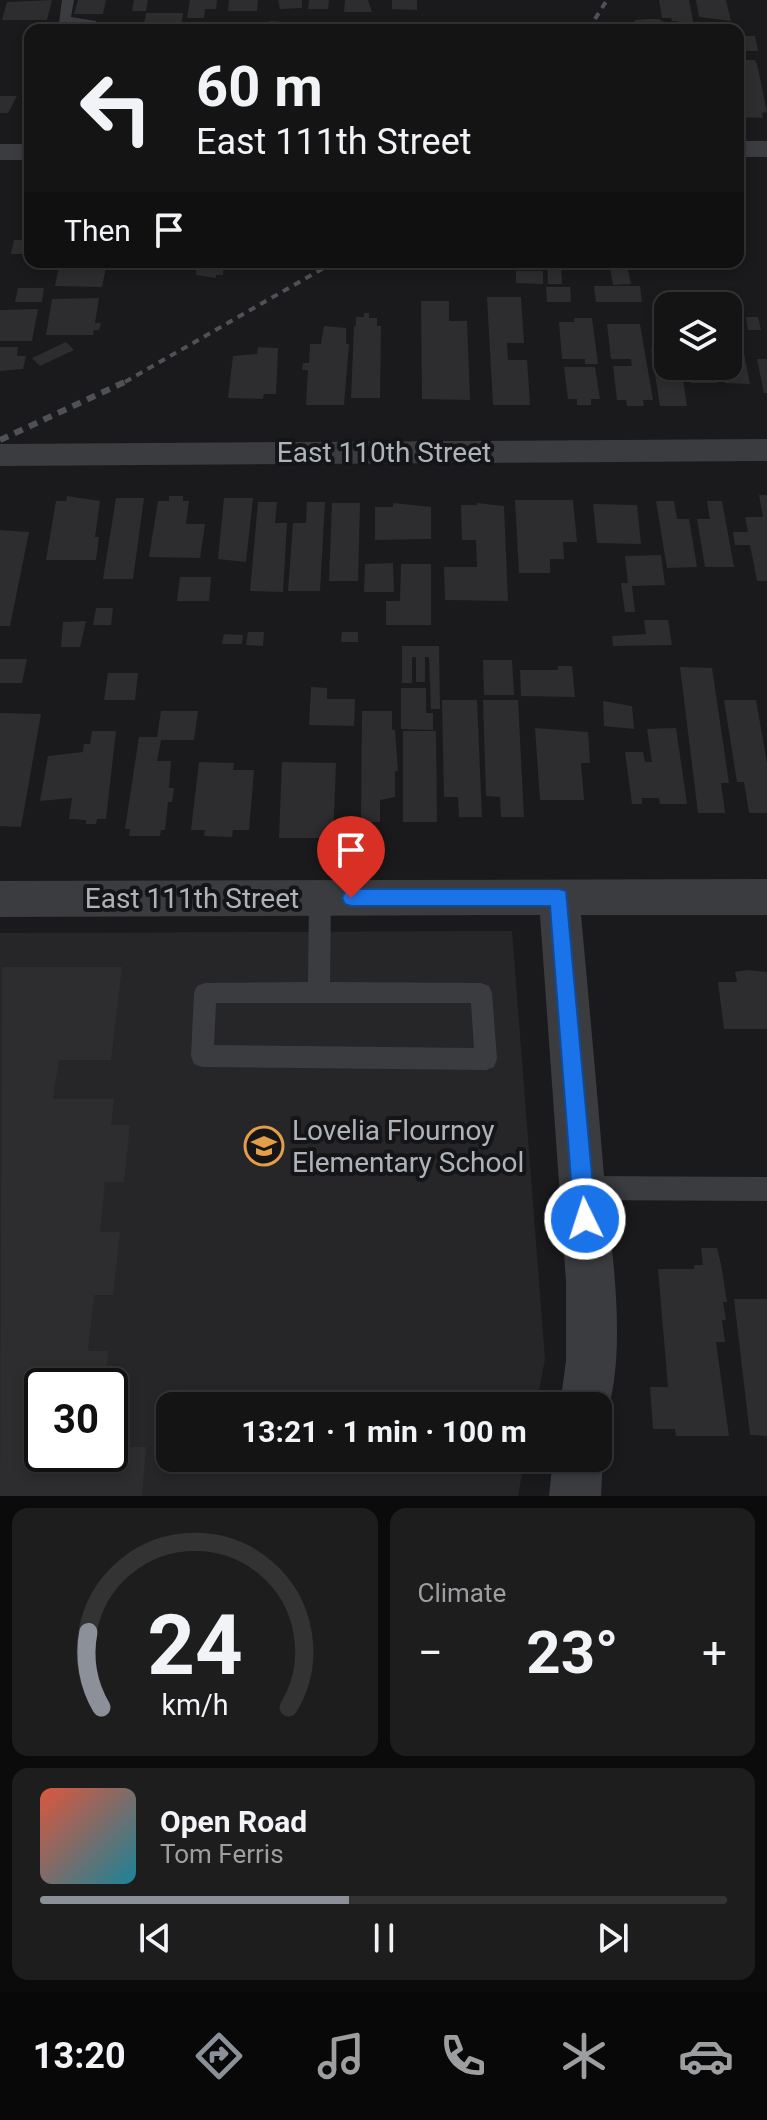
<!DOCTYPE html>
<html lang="en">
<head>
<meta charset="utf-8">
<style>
  body { margin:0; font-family:Roboto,sans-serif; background:#1d1d1e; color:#f1f3f6; height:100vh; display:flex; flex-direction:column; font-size:30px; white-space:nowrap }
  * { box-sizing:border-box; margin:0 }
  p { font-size:26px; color:#9d9ea0 }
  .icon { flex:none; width:44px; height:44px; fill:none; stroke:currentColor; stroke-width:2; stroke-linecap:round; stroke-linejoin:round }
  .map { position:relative; height:1496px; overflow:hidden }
  .drawer { display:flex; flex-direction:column; gap:12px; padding:12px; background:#0b0b0c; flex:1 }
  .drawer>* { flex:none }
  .top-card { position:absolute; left:24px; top:24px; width:720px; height:244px; border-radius:16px; box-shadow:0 4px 12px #0003,0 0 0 2px #333334; background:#141415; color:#f1f3f6; overflow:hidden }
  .tools { position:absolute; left:654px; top:292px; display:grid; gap:16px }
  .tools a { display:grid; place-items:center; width:88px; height:88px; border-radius:16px; background:#141415; box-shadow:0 4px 12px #0003,0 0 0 2px #333334; font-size:40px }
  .speed { position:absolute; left:24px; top:1368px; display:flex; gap:16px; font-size:40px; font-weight:700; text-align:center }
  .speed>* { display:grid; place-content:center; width:104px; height:104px; border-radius:50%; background:#141415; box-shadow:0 4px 12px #0003,0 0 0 2px #333334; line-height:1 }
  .speed .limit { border:4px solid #111; border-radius:12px; background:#fff; color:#111 }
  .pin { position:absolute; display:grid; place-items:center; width:68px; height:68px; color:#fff; margin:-82px -34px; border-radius:50% 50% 50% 0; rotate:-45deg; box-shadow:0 0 8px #0007 }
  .pin .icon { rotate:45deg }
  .me { position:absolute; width:88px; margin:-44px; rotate:356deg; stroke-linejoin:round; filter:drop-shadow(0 0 6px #0008) }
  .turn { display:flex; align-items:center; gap:28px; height:168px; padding:0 40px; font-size:36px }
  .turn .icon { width:104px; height:104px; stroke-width:2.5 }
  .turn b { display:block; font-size:56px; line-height:68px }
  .then { display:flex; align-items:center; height:76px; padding:0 40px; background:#0003; gap:16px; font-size:30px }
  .big { font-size:60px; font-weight:700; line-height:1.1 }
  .drawer .tile { flex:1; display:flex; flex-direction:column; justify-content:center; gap:12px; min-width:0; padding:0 28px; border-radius:16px; background:#1d1d1e }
  .drawer .dial { align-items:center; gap:0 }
  .dial svg { height:208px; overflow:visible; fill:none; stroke:#333334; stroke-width:7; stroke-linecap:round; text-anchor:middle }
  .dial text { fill:#f1f3f6; stroke:none }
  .song { display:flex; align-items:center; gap:24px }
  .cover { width:96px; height:96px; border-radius:12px; background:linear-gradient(135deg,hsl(10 70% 55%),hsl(190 70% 35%)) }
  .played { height:8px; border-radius:4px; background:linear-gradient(90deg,#8c9099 45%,#333334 45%) }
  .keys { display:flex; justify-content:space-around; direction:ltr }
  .heat { display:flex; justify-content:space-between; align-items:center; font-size:44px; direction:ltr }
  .drawer .tiles { flex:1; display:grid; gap:12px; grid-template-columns:1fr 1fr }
  .tile:last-child { grid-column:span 2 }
  .trip { position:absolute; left:156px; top:1392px; width:456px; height:80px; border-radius:16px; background:#141415; box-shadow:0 4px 12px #0003,0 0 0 2px #333334; font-weight:700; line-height:80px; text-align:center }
  .tabs { display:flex; height:128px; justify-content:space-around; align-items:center; background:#080808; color:#9d9ea0 }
  .tabs .icon { width:56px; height:56px }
  .tabs .active { color:#8c9099 }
  .tabs b { font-size:36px; color:#f1f3f6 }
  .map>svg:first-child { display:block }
  .built { fill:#262629; fill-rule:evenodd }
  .building { fill:#2d2d30 }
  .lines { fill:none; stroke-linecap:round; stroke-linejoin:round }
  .lane { fill:#3b3c40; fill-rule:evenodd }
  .street { fill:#3b3c40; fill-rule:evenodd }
  .rail-far1 { stroke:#4e5155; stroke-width:4; stroke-dasharray:7 6; stroke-linecap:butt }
  .rail { stroke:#4e5155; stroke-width:6; stroke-dasharray:9 7; stroke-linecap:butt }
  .route { fill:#1a73e8; stroke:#114b97; stroke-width:2 }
  .labels { text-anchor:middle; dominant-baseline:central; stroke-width:8; stroke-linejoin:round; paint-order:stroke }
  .street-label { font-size:28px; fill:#adb3ba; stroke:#151517 }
  .poi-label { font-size:28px; fill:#adb3ba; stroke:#151517; text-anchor:start }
</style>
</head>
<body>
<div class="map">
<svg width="767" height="1496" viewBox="0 0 767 1496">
  <rect width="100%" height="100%" fill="#1a1a1c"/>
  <path class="built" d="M512,931L545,1359L536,1406H170V1458H525L518,1496H0V933ZM42,1386H110V1454H42Z"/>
  <path class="building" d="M52,0L47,20H2L7,2Z
    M78,0H106L103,14H74Z
    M134,0H148L146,11H132Z
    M190,0H217L216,9H205L204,18H187Z
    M229,0H258L257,11H228Z
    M278,0H302V8L280,9Z
    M309,0H329L328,9H308Z
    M345,0H368L372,12H344Z
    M392,0H417V10L392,9Z
    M659,0H689L694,26H678L677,21H672L671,18H662Z
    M696,0H726L731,21L699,17Z
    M146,13H183L181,30H169L170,24H144Z
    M647,19H659L664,22L666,30H634L635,20Z
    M269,21L301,23V30H268Z
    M738,36H755L758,51H738Z
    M738,60H755L757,64L767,112L762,113L763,118L738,117Z
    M0,96H17L8,113H0Z
    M14,240H30V254H11Z
    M60,262H107L102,287L55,286Z
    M197,262H224L223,275H216V278L196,275Z
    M547,262H561L562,284H548Z
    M609,262L627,265L631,284L613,285Z
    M516,271H543V284L516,283Z
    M594,286H640L642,302H596Z
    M546,287H570L571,302H547Z
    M18,288H44L42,302H15Z
    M487,297H521L524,343H507L508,360H527L530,405H493Z
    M99,298L95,323H101L99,330H94L93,335H46L52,299Z
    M421,301H449V321H467L470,400L422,399Z
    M38,309L32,341H0V310Z
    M364,313H369V318H377V326H381L380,398H351L354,326H356V317H364Z
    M728,317H737L750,384L725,383L722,366H728Z
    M746,317H758L761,330H748Z
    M574,318H592L598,364H585V359H562L559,322H574Z
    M607,324H640L653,400H643L644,406H627L626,400H617L613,366H632L631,359H611Z
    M324,326L346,328V344H349L344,405H306L308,370H302L303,363H309L310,344H321Z
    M66,342L74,350L40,366L32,358Z
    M0,347H18L17,356H26L23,369L0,371Z
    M258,347L278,348L276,394H264L263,399L228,398L233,356L257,354Z
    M651,349H668V366H681L687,406H660Z
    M757,359H767V393H764Z
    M688,366H714L717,383H691Z
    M564,367H595L600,399H591V405H577V399H568Z
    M759,495H767V581H757L750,545H735L733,532H748L745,517H763Z
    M67,496L100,501L95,537H99L96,560H46L56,501H66Z
    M169,496H183V501H189L186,524H205L200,558L149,557L158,501H169Z
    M116,498H144L133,579H103Z
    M224,498H253L246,562L218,559Z
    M515,500H573L577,542H563L564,559H550V573H519Z
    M656,501H674L677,519H689L697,567L667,568Z
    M707,501H722L734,567H705L697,519H710Z
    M258,502H277L275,523H287L283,592L250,591Z
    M307,502H325L320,591H288L293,523H306Z
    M332,503H360L358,581H329Z
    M393,503L431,507V539L375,540V507H393Z
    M477,503L504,506L508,601L445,600L444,567H477L476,540H462L461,505H477Z
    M593,504L637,505L641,544L597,543Z
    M0,530L29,532L10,626H0Z
    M661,555L665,585L632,586L635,612H625L621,583H628L625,556Z
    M393,563L394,592H364L365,564Z
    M401,564H431V625H386V601H400Z
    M180,577H211L209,601H177Z
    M96,608H113L111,625H93Z
    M644,620H668L672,645L613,646L612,636L646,634Z
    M86,621L80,647H61L63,622Z
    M248,632H264L263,646L246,645Z
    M342,632H358V642H341Z
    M224,634L243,635L242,644H222Z
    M402,646H439L440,709H431L429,657H425V682H416V657H412V683H402Z
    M0,659H27L22,683H0Z
    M483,660H512L514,695H484Z
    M558,666H572L575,697L521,696L520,670H558Z
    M680,667L712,668L729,783H721L725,813H698Z
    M108,673H138L135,700H104Z
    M311,687L327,688V699H355L354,726L309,725Z
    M401,688H426V713H433V730L401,729Z
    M442,700H477L482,817H459L458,797H444Z
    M483,700H518L524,817H501L500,797L486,796Z
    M724,700H756L767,763V813H749L744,782H737Z
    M603,701L632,706L634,729L604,726Z
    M161,711H198L194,740H161L157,761H171L169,788H174L172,802H168L165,830H161L160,836H129L130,829H125L139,737H157Z
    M362,711H392V730H395L398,771H395V797L380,800V822H361Z
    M0,713L41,714L21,827L0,826Z
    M535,728L588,732L590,763H581L584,800H540Z
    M676,728L687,804H660L659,798H642V804H632L625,752H643L645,762H652L647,729Z
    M92,731H116L106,819H97L96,824H86V820L69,819L72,798L40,801L48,756L83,752L84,744H90Z
    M403,731H436L437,822H403Z
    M199,762L234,763L233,770H254L249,830H233L232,837L204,836L205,830H191Z
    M282,762L336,763L333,838H279Z
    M2,967H122L111,1060H59L53,1099H114L111,1125H130L124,1182H105L100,1232H120L113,1295H94L88,1351H108L105,1386H42V1454H110V1447H146L142,1496H0Z
    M747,970L767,972V1029H724L718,982H737L735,972Z
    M701,1248H717L721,1264L727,1302H723L726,1320H722L725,1342H716L729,1436H676L675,1429H653L650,1387H668L658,1269H694V1265H703Z
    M734,1299H767V1436L750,1435Z"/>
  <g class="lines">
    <path class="lane" d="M62,0H74L71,17L96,21V27L59,23Z
      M320,889L328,891L331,898L330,982L481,983L489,986L492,993L497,1059L494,1067L486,1070L202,1067L194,1064L191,1056L194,993L197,986L205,983L308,982L309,898L312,891ZM216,1003H471L474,1048L214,1045Z
      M583,1176L767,1177V1201L583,1200L574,1196L571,1188L574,1180Z"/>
    <path class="street" d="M738,141H767V157H738Z
      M0,144H30V160H0Z
      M767,439V461L0,466V444Z
      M767,879V915H581C589,1002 597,1089 604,1176C611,1247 630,1358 603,1424L598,1426V1406H560L566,1361V1281L540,915L0,917V881Z
      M598,1445L603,1458L601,1496H549L553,1458H598Z"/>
    <path class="rail-far1" d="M588,30L607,0
      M125,382L334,262"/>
    <path class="rail" d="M0,440L129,380"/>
  </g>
  <path class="route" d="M351,889H559L566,891L596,1219L593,1227L585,1230L577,1227L574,1219L550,906H351L345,904L342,898L345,892Z"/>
  <defs>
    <symbol id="school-ring" viewBox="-11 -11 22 22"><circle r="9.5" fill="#151517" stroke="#e49d49" stroke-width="1.5"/><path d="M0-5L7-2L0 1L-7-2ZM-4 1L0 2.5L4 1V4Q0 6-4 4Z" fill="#e49d49"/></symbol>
  </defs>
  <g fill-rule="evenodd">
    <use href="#school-ring" x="242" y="1124" width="44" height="44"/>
  </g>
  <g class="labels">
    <g class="street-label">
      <text x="384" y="452">East 110th Street</text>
      <text x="192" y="898">East 111th Street</text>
    </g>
    <g class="poi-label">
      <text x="292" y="1130">Lovelia Flournoy<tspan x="292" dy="32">Elementary School</tspan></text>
    </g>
  </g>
</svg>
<div class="tools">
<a><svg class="icon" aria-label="layers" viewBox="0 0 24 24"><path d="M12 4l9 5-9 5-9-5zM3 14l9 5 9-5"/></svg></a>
</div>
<div class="speed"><div class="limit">30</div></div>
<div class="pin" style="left:351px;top:898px;background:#d93025"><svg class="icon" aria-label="arrive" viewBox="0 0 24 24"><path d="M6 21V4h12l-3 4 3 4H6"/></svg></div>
<svg class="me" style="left:585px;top:1219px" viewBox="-20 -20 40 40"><circle r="17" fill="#1a73e8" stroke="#fff" stroke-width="3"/><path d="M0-11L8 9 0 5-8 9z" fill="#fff"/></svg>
<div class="trip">13:21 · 1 min · 100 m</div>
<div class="top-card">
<div class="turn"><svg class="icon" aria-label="left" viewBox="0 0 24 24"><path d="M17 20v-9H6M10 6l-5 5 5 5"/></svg><div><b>60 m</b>East 111th Street</div></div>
<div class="then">Then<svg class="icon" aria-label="arrive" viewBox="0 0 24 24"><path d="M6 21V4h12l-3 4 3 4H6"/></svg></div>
</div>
</div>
<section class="drawer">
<div class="tiles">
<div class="tile dial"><svg viewBox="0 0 100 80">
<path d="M14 69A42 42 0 1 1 86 69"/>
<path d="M14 69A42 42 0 0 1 9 40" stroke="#8c9099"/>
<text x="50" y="56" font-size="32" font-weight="700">24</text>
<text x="50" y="72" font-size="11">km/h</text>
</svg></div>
<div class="tile"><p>Climate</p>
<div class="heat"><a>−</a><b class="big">23°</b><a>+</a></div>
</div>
<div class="tile">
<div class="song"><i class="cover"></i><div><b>Open Road</b><p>Tom Ferris</p></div></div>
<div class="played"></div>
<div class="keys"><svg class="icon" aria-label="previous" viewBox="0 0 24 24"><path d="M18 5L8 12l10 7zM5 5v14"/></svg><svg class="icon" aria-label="pause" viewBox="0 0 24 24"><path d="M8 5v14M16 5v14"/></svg><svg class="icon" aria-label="next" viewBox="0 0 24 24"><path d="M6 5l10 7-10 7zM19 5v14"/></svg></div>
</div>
</div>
</section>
<nav class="tabs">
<b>13:20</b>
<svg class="icon active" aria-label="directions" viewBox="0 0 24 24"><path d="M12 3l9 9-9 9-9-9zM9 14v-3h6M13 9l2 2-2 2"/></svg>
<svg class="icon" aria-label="music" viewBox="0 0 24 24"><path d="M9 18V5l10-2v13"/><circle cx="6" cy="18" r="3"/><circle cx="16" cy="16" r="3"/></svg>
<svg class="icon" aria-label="phone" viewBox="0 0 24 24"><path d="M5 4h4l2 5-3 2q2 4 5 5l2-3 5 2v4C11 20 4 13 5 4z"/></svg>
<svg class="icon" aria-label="climate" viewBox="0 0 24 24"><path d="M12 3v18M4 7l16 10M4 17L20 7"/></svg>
<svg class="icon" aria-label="car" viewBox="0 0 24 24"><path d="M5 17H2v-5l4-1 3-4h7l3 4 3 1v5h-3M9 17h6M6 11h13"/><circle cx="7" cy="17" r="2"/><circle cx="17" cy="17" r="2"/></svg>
</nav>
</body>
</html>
